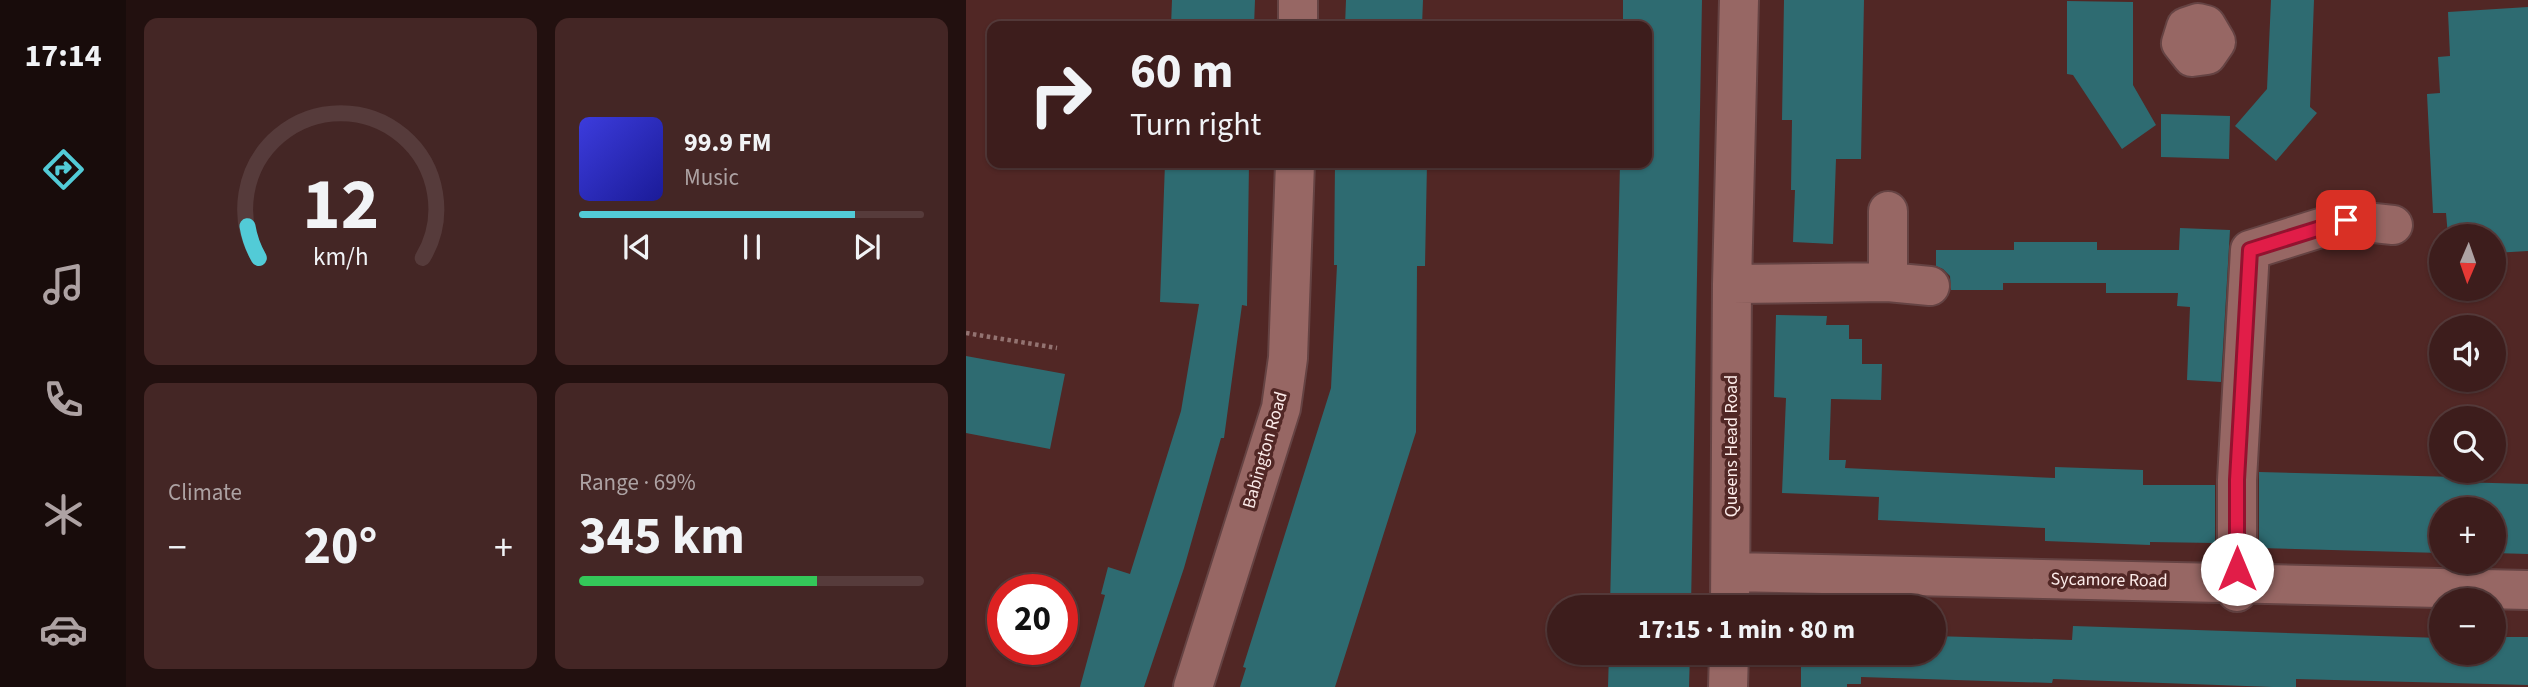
<!DOCTYPE html>
<html lang="en">
<head>
<meta charset="utf-8">
<style>
  body { margin:0; font-family:"Source Sans 3",sans-serif; background:#442625; color:#f1f3f6; height:100vh; display:flex; flex-direction:column; font-size:26px; white-space:nowrap }
  * { box-sizing:border-box; margin:0 }
  p { font-size:23px; color:#ada2a3 }
  .icon { flex:none; width:38px; height:38px; fill:none; stroke:currentColor; stroke-width:2; stroke-linecap:round; stroke-linejoin:round }
  .map { position:relative; flex:1; overflow:hidden }
  .drawer { display:flex; flex-direction:column; gap:18px; padding:18px; background:#22100f; width:840px }
  .drawer>* { flex:none }
  .hud { position:absolute; left:21px; top:21px; width:665px; height:147px; border-radius:14px; box-shadow:0 2px 5px #0004,0 0 0 2px #563b3b; background:#3d1d1c; color:#f1f3f6; overflow:hidden }
  .needle { width:46px; rotate:182deg }
  .fabs { position:absolute; left:1463px; top:224px; display:grid; gap:14px }
  .fabs a { display:grid; place-items:center; width:77px; height:77px; border-radius:50%; background:#3d1d1c; box-shadow:0 2px 5px #0004,0 0 0 2px #563b3b; font-size:35px }
  .speed { position:absolute; left:21px; top:574px; display:flex; gap:14px; font-size:35px; font-weight:700; text-align:center }
  .speed>* { display:grid; place-content:center; width:91px; height:91px; border-radius:50%; background:#3d1d1c; box-shadow:0 2px 5px #0004,0 0 0 2px #563b3b; line-height:1 }
  .speed .limit { border:10px solid #d22; background:#fff; color:#111 }
  .pin { position:absolute; display:grid; place-items:center; width:60px; height:60px; color:#fff; margin:-30px; border-radius:14px; box-shadow:0 4px 10px #0006 }
  .me { position:absolute; width:77px; margin:-38px; rotate:0deg; stroke-linejoin:round; filter:drop-shadow(0 0 5px #0008) }
  .turn { display:flex; align-items:center; gap:24px; height:147px; padding:0 28px; font-size:32px }
  .turn .icon { width:91px; height:91px; stroke-width:2.5 }
  .turn b { display:block; font-size:49px; line-height:60px }
  .big { font-size:52px; font-weight:700; line-height:1.1 }
  .drawer .widget { flex:1; display:flex; flex-direction:column; justify-content:center; gap:10px; min-width:0; padding:0 24px; border-radius:14px; background:#442625 }
  .drawer .dial { align-items:center; gap:0 }
  .dial svg { height:182px; overflow:visible; fill:none; stroke:#563b3b; stroke-width:7; stroke-linecap:round; text-anchor:middle }
  .dial text { fill:#f1f3f6; stroke:none }
  .song { display:flex; align-items:center; gap:21px }
  .cover { width:84px; height:84px; border-radius:10px; background:linear-gradient(135deg,hsl(240 70% 55%),hsl(240 70% 35%)) }
  .played { height:7px; border-radius:4px; background:linear-gradient(90deg,#52cbd7 80%,#563b3b 80%) }
  .keys { display:flex; justify-content:space-around; direction:ltr }
  .heat { display:flex; justify-content:space-between; align-items:center; font-size:38px; direction:ltr }
  .charge { height:10px; border-radius:5px; background:linear-gradient(90deg,#34c759 69%,#563b3b 0) }
  .drawer .tiles { flex:1; display:grid; gap:18px; grid-template-columns:repeat(2,1fr) }
  .trip { position:absolute; left:581px; top:595px; width:399px; height:70px; border-radius:35px; background:#3d1d1c; box-shadow:0 2px 5px #0004,0 0 0 2px #563b3b; font-weight:700; line-height:70px; text-align:center }
  main { display:flex; flex:1; min-height:0 }
  .tab-bar { display:flex; flex-direction:column; width:126px; justify-content:space-around; align-items:center; background:#180c0b; color:#ada2a3 }
  .tab-bar .icon { width:49px; height:49px }
  .tab-bar .current { color:#52cbd7 }
  .tab-bar b { font-size:32px; color:#f1f3f6 }
  .map>svg:first-child { display:block }
  .building { fill:#2e6b71 }
  .lines { fill:none; stroke-linecap:round; stroke-linejoin:round }
  .minor-casing { stroke:#654343; stroke-width:42 }
  .path { stroke:#937371; stroke-width:4.5; stroke-dasharray:3.5 3.5; stroke-linecap:butt }
  .minor { stroke:#976764; stroke-width:38 }
  .route-casing { stroke:#92132f; stroke-width:18 }
  .route { stroke:#e11d48; stroke-width:12 }
  .labels { text-anchor:middle; dominant-baseline:central; stroke-width:7; stroke-linejoin:round; paint-order:stroke }
  .street-label { font-size:18px; fill:#fcebe9; stroke:#512725 }
</style>
</head>
<body>
<main>
<nav class="tab-bar">
<b>17:14</b>
<svg class="icon current" aria-label="directions" viewBox="0 0 24 24"><path d="M12 3l9 9-9 9-9-9zM9 14v-3h6M13 9l2 2-2 2"/></svg>
<svg class="icon" aria-label="music" viewBox="0 0 24 24"><path d="M9 18V5l10-2v13"/><circle cx="6" cy="18" r="3"/><circle cx="16" cy="16" r="3"/></svg>
<svg class="icon" aria-label="phone" viewBox="0 0 24 24"><path d="M5 4h4l2 5-3 2q2 4 5 5l2-3 5 2v4C11 20 4 13 5 4z"/></svg>
<svg class="icon" aria-label="climate" viewBox="0 0 24 24"><path d="M12 3v18M4 7l16 10M4 17L20 7"/></svg>
<svg class="icon" aria-label="car" viewBox="0 0 24 24"><path d="M5 17H2v-5l4-1 3-4h7l3 4 3 1v5h-3M9 17h6M6 11h13"/><circle cx="7" cy="17" r="2"/><circle cx="17" cy="17" r="2"/></svg>
</nav>
<section class="drawer">
<div class="tiles">
<div class="widget dial"><svg viewBox="0 0 100 80">
<path d="M14 69A42 42 0 1 1 86 69"/>
<path d="M14 69A42 42 0 0 1 9 55" stroke="#52cbd7"/>
<text x="50" y="56" font-size="32" font-weight="700">12</text>
<text x="50" y="72" font-size="11">km/h</text>
</svg></div>
<div class="widget">
<div class="song"><i class="cover"></i><div><b>99.9 FM</b><p>Music</p></div></div>
<div class="played"></div>
<div class="keys"><svg class="icon" aria-label="previous" viewBox="0 0 24 24"><path d="M18 5L8 12l10 7zM5 5v14"/></svg><svg class="icon" aria-label="pause" viewBox="0 0 24 24"><path d="M8 5v14M16 5v14"/></svg><svg class="icon" aria-label="next" viewBox="0 0 24 24"><path d="M6 5l10 7-10 7zM19 5v14"/></svg></div>
</div>
<div class="widget"><p>Climate</p>
<div class="heat"><a>−</a><b class="big">20°</b><a>+</a></div>
</div>
<div class="widget"><p>Range · 69%</p><b class="big">345 km</b><div class="charge"></div></div>
</div>
</section>
<div class="map">
<svg width="1562" height="687" viewBox="0 0 1562 687">
  <rect width="100%" height="100%" fill="#512725"/>
  <path class="building" d="M206,0H289L288,26H205Z
    M380,0H457L456,26H379Z
    M657,0H736L725,607H644L654,163H681V26H657Z
    M818,0H898L895,159H870L867,244L827,242L829,190H825L826,120H816Z
    M1305,0H1348L1344,107L1351,113L1310,161L1269,126L1301,89Z
    M1101,1L1167,2V85L1190,125L1156,149L1107,75L1101,74Z
    M1562,7V251L1528,253V236H1482L1480,213H1467L1461,94L1474,93L1472,57L1484,56L1482,12Z
    M1195,114L1264,116L1263,159L1195,157Z
    M199,163H283L281,306L276,305L258,438H255L218,568L178,687H114L139,595L135,594L142,567L164,574L215,411L233,304L194,302Z
    M369,163H461L459,266H451L450,432L369,687H274L280,668L277,667L365,388L371,265H368Z
    M1214,228L1264,230L1255,382L1221,380L1224,307L1211,306L1212,293H1140V283H1037V290H985L984,276L977,269L970,266V250H1048V242H1131V250H1213Z
    M810,315L861,316L860,325H883V339H896V364H916L915,400L865,399L863,460H880L879,468L1089,478V467L1177,470V485H1249V543L1184,542V545L1079,541V528L912,520L913,497L816,493L820,398L808,397Z
    M0,356L99,374L84,449L0,433Z
    M1293,472L1492,477V482L1562,484V554L1528,553V509H1475V553L1293,548Z
    M1107,626L1475,638V653H1528V637H1562V685L1330,679V687H1307L1087,679L1086,683L895,677V684H881V687H835V653H968V636L1106,640Z
    M643,653H724L723,687H642Z"/>
  <g class="lines">
    <defs>
      <path id="minor" d="M1232,23L1240,25L1250,42L1241,55L1226,57L1215,43L1220,27Z
        M332,26V0
        M922,282L964,286
        M766,284L922,282V211
        M765,572L1562,590
        M1271,592V480L1284,250L1380,220L1427,225
        M764,607L766,284L773,0
        M227,687L315,408L322,358L329,163
        M762,687L763,653"/>
    </defs>
    <use href="#minor" class="minor-casing"/>
    <path class="path" d="M0,333L91,348"/>
    <use href="#minor" class="minor"/>
  </g>
  <g class="lines">
    <defs>
      <path id="route" d="M1271,569V480L1284,250L1380,220"/>
    </defs>
    <use href="#route" class="route-casing"/>
    <use href="#route" class="route"/>
  </g>
  <g class="labels">
    <g class="street-label">
      <text transform="translate(765 446) rotate(-90)">Queens Head Road</text>
      <text transform="translate(299 450) rotate(-74)">Babington Road</text>
      <text transform="translate(1143 580) rotate(1)">Sycamore Road</text>
    </g>
  </g>
</svg>
<div class="fabs">
<a><svg class="needle" viewBox="-14 -14 28 28"><path d="M0-13l5 13h-10z" fill="#e53935"/><path d="M0 13l5-13h-10z" fill="#ada2a3"/></svg></a>
<a><svg class="icon" aria-label="sound" viewBox="0 0 24 24"><path d="M4 9h4l5-4v14l-5-4H4zM17 9q2 3 0 6"/></svg></a>
<a><svg class="icon" aria-label="search" viewBox="0 0 24 24"><circle cx="10" cy="10" r="6"/><path d="M15 15l6 6"/></svg></a>
<a>+</a>
<a>−</a>
</div>
<div class="speed"><div class="limit">20</div></div>
<div class="pin" style="left:1380px;top:220px;background:#d93025"><svg class="icon" aria-label="arrive" viewBox="0 0 24 24"><path d="M6 21V4h12l-3 4 3 4H6"/></svg></div>
<svg class="me" style="left:1271px;top:569px" viewBox="-20 -20 40 40"><circle r="19" fill="#fff"/><path d="M0-13L10 11 0 6-10 11z" fill="#e11d48"/></svg>
<div class="trip">17:15 · 1 min · 80 m</div>
<div class="hud">
<div class="turn"><svg class="icon" aria-label="right" viewBox="0 0 24 24"><path d="M7 20v-9h11M14 6l5 5-5 5"/></svg><div><b>60 m</b>Turn right</div></div>
</div>
</div>
</main>
</body>
</html>
